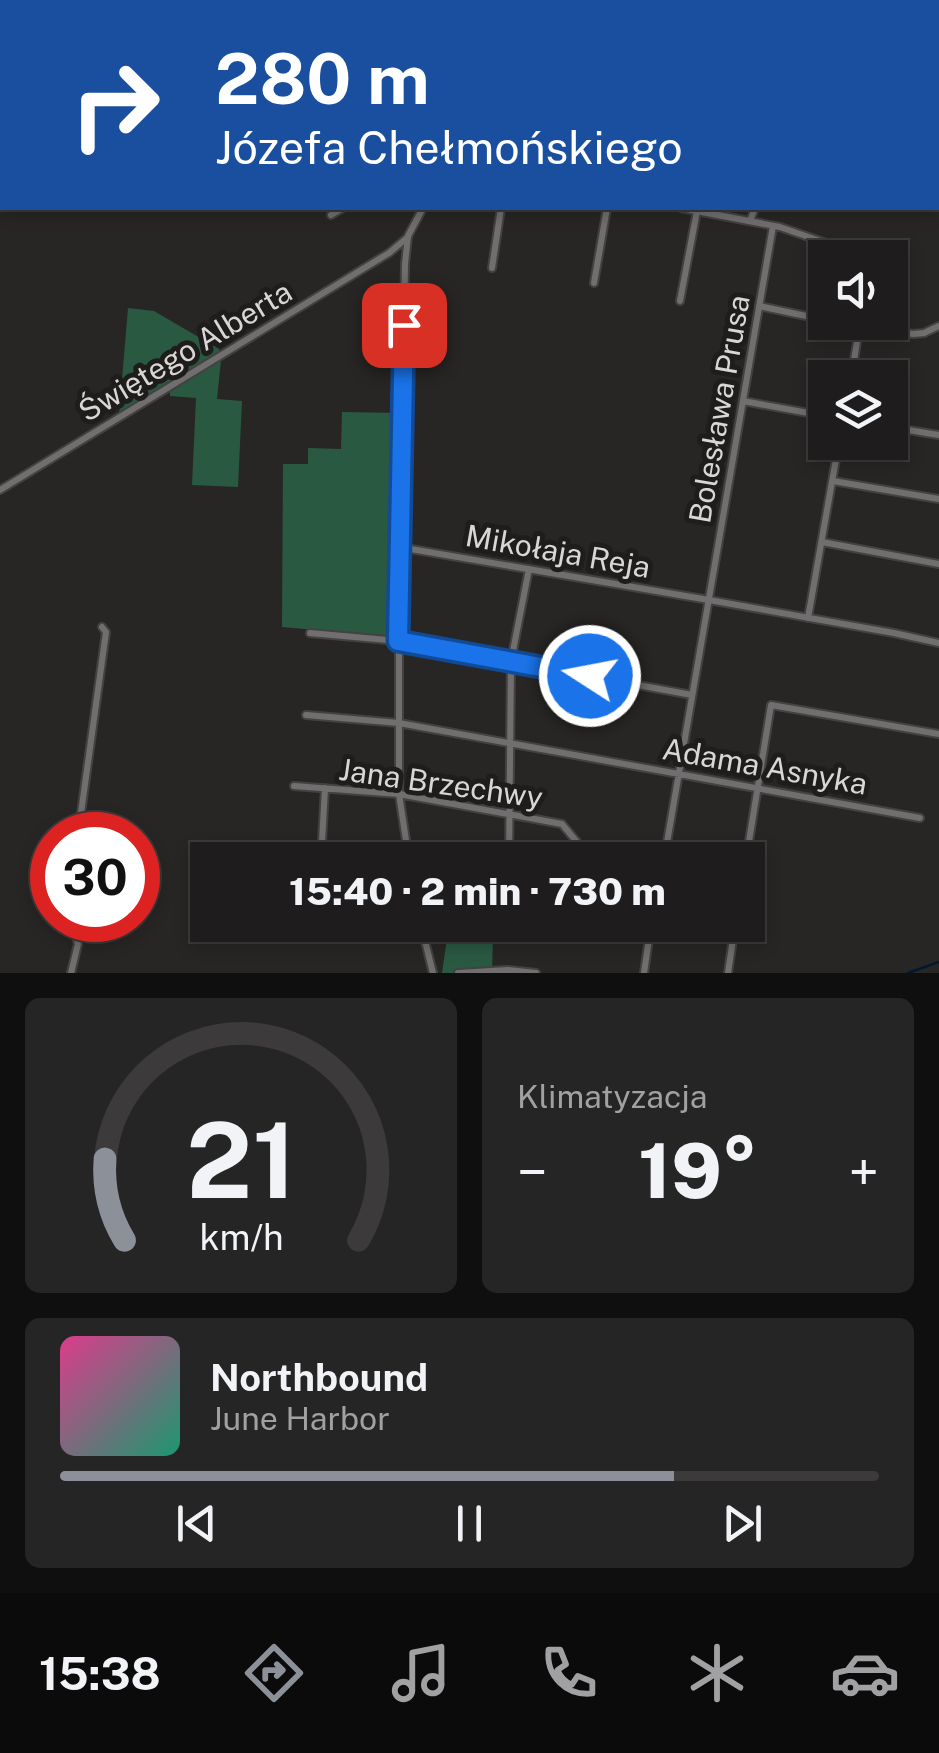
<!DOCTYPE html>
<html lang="pl">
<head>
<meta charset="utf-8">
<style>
  body { margin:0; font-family:"Public Sans",sans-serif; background:#262525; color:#f1f3f6; height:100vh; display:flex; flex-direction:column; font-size:38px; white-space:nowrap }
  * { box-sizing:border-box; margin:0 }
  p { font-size:32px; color:#a1a1a3 }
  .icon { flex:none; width:55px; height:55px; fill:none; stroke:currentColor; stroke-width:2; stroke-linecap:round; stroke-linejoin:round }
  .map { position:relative; height:973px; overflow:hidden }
  .details { display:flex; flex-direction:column; gap:25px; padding:25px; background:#100f0f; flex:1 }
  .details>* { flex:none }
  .banner { position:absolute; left:0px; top:0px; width:940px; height:210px; box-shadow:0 5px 15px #0003,0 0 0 2px #3c3a3b; background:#1a4fa0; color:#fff; overflow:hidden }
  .controls { position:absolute; left:808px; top:240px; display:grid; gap:20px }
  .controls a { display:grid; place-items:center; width:100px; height:100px; border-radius:0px; background:#1e1c1c; box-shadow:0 5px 15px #0003,0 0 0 2px #3c3a3b; font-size:50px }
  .speed { position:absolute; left:30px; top:812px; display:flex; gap:20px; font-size:50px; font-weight:700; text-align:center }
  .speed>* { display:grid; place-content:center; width:130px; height:130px; border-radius:50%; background:#1e1c1c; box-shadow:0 5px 15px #0003,0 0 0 2px #3c3a3b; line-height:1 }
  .speed .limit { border:15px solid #d22; background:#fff; color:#111 }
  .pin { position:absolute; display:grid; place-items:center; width:85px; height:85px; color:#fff; margin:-42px; border-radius:20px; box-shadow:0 5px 15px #0006 }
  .me { position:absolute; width:110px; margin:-55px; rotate:281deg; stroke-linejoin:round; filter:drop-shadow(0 0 8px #0008) }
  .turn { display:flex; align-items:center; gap:35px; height:210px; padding:0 50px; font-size:45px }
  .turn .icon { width:130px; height:130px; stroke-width:2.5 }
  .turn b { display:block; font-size:70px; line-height:85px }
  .big { font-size:75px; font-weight:800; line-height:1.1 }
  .details .widget { flex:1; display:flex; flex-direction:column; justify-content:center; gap:15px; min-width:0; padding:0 35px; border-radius:15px; background:#262525 }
  .details .dial { align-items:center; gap:0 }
  .dial svg { height:260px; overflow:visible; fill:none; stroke:#3c3a3b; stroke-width:7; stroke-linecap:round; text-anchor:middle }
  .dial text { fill:#f1f3f6; stroke:none }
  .song { display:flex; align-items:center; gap:30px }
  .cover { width:120px; height:120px; border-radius:15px; background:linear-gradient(135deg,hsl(330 70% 55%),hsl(160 70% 35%)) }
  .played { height:10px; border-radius:5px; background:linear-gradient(90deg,#8c9099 75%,#3c3a3b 75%) }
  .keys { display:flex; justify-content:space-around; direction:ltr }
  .heat { display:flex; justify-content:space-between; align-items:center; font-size:55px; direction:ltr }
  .details .tiles { flex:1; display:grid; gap:25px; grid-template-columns:1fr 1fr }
  .widget:last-child { grid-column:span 2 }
  .trip { position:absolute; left:190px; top:842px; width:575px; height:100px; border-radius:0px; background:#1e1c1c; box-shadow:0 5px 15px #0003,0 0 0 2px #3c3a3b; font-weight:800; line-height:100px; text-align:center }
  .tabs { display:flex; height:160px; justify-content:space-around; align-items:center; background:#0c0b0b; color:#a1a1a3 }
  .tabs .icon { width:70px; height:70px }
  .tabs .selected { color:#8c9099 }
  .tabs b { font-size:45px; color:#f1f3f6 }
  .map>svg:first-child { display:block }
  .green { fill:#2a5942 }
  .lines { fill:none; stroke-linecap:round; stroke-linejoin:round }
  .stream { stroke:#001830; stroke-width:2.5 }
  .minor-casing { stroke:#444241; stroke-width:10 }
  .minor { stroke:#706e6f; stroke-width:6 }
  .route-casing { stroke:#114b97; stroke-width:25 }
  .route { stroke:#1a73e8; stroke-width:18 }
  .labels { text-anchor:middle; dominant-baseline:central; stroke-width:10; stroke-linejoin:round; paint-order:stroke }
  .street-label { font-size:30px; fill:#d8d7d5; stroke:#1f1d1b }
</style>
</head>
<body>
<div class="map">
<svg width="939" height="973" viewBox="0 0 939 973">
  <rect width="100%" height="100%" fill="#282625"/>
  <path class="green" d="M128,308L154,311L219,349L221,354L119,415Z
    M221,360L217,399L242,401L238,487L192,485L196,398L170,396V392Z
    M342,412L400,413L396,637L282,627L283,464H308V448L341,449Z
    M452,925L493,935L492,973H442L448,931Z"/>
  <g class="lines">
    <path class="stream" d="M908,973L939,962"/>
    <defs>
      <path id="minor" d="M107,0L117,2
        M300,0V2
        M355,0V2
        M905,0V2
        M938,122L939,123
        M681,208L780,227L869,258
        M331,215L343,208
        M750,221L755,208
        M492,268L501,208
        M594,283L607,208
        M680,301L697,211
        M759,306L825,320
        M837,322L913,334L924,333L939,326
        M851,378L860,324
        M743,401L825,416
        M890,427L939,435
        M833,481L939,499
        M0,490L389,253L408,237
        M822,542L939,564
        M399,547L709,600L894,633L939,643
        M808,618L839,442
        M310,633L399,641L692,695
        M306,715L399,723L920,818
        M294,786L399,794L562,824L586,853L628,860
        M78,835L106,632L102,627
        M321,860L325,788
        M409,860L399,794V594L405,264L408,236L423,208
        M509,860L511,661L529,569
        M664,860L773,226
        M746,860L771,705L939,734
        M421,925L433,973
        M71,973L78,944L72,920
        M458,973L508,970L536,973
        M644,973L651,925
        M728,973L735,925"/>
    </defs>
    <use href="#minor" class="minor-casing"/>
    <use href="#minor" class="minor"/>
  </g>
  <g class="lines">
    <defs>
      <path id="route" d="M404,325L398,641L590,676"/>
    </defs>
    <use href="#route" class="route-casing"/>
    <use href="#route" class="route"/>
  </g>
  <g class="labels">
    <g class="street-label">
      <text transform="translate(185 351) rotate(-31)">Świętego Alberta</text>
      <text transform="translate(719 409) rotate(-80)">Bolesława Prusa</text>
      <text transform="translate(558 551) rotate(10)">Mikołaja Reja</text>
      <text transform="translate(765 766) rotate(10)">Adama Asnyka</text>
      <text transform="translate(441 783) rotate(8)">Jana Brzechwy</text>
    </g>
  </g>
</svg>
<div class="controls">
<a><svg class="icon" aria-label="sound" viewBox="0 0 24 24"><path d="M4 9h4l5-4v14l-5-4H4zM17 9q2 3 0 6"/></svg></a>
<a><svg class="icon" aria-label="layers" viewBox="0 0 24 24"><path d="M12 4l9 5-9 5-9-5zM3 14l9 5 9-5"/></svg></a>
</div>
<div class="speed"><div class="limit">30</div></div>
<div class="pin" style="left:404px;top:325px;background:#d93025"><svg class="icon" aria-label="arrive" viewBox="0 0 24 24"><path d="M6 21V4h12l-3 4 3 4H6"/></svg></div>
<svg class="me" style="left:590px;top:676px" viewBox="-20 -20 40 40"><circle r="17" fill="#1a73e8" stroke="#fff" stroke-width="3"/><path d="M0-11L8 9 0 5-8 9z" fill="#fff"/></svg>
<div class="trip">15:40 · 2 min · 730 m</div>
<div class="banner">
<div class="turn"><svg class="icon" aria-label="right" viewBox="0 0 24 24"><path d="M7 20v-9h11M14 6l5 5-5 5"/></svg><div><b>280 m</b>Józefa Chełmońskiego</div></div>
</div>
</div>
<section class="details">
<div class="tiles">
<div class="widget dial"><svg viewBox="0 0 100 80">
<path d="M14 69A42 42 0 1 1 86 69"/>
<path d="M14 69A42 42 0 0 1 8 44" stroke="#8c9099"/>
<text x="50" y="56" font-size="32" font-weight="700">21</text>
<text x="50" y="72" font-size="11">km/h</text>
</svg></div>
<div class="widget"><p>Klimatyzacja</p>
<div class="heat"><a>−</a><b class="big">19°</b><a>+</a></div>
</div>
<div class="widget">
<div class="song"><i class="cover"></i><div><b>Northbound</b><p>June Harbor</p></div></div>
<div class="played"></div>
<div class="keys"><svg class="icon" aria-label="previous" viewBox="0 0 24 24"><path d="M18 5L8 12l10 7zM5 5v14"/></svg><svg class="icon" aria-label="pause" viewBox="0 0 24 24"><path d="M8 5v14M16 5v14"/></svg><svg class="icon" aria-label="next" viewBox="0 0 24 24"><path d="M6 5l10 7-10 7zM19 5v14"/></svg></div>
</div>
</div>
</section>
<nav class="tabs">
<b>15:38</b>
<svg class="icon selected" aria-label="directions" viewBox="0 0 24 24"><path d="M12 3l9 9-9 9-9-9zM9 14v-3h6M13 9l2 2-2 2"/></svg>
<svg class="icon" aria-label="music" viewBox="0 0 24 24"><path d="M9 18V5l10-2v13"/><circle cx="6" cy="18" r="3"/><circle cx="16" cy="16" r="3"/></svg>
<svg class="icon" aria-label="phone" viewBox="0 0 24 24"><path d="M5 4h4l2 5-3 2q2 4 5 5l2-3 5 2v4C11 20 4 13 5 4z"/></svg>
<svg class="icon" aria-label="climate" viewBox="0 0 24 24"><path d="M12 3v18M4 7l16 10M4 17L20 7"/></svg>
<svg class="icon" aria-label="car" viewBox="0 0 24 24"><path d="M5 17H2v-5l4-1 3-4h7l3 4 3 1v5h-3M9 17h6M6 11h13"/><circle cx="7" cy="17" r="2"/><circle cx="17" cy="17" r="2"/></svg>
</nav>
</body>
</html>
